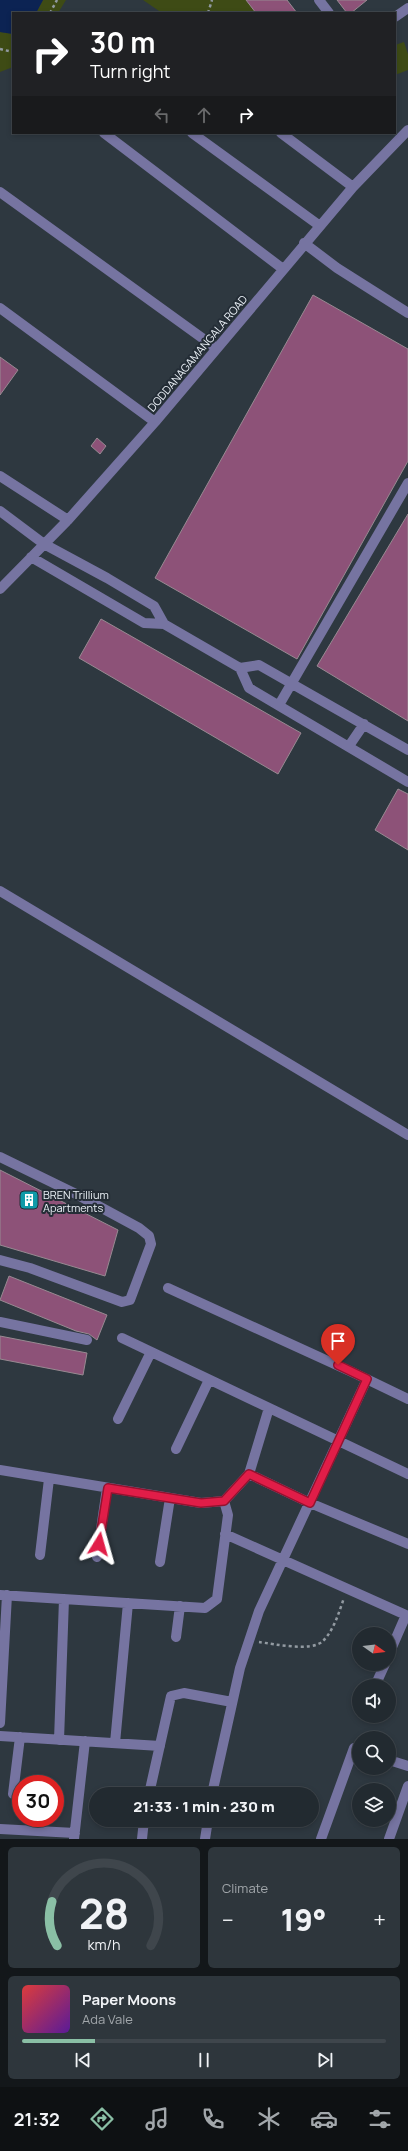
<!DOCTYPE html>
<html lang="en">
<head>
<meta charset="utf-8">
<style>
  body { margin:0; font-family:Manrope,sans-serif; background:#2e363c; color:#f1f3f6; height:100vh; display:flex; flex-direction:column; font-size:15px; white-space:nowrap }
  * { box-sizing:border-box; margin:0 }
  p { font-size:13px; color:#a2a7ab }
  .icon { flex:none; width:22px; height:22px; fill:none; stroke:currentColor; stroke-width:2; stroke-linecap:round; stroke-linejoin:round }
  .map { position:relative; height:1839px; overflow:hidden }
  .panel { display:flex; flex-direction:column; gap:8px; padding:8px; background:#13171a; flex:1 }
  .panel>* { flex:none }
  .hud { position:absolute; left:12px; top:12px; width:384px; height:122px; border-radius:0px; box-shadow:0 2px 6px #0003,0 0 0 1px #3f464c; background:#202124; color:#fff; overflow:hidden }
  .needle { width:26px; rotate:104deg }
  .buttons { position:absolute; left:352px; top:1627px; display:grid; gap:8px }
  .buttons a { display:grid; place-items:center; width:44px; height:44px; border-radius:50%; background:#222a30; box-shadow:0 2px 6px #0003,0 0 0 1px #3f464c; font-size:20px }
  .speed { position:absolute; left:12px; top:1775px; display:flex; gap:8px; font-size:20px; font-weight:700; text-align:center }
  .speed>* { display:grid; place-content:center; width:52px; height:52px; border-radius:50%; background:#222a30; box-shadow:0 2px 6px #0003,0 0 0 1px #3f464c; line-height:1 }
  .speed .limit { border:6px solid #d22; background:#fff; color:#111 }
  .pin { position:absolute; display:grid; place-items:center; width:34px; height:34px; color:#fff; margin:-41px -17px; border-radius:50% 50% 50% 0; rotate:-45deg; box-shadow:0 0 4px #0007 }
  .pin .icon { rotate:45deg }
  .me { position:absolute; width:44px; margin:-22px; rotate:8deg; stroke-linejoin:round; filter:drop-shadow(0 0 3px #0008) }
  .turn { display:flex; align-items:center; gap:14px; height:84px; padding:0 12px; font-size:18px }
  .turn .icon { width:52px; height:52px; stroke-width:2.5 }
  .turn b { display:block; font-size:28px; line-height:34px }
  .lanes { display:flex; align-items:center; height:38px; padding:0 12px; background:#0003; justify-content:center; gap:20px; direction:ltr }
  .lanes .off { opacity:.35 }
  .big { font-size:30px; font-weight:800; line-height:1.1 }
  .panel .card { flex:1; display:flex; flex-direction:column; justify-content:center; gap:6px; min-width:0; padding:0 14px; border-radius:6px; background:#2e363c }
  .panel .dial { align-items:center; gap:0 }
  .dial svg { height:104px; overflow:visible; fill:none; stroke:#3f464c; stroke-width:7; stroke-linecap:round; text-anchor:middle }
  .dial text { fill:#f1f3f6; stroke:none }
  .song { display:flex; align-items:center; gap:12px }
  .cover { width:48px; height:48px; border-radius:6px; background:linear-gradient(135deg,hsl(0 70% 55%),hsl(270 70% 35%)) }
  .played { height:4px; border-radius:2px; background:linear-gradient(90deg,#8abfa5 20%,#3f464c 20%) }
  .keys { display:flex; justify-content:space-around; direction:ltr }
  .heat { display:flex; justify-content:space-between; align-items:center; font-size:22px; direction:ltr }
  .panel .tiles { flex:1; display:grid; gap:8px; grid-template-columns:1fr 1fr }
  .card:last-child { grid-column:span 2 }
  .trip { position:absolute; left:89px; top:1787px; width:230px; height:40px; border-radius:20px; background:#222a30; box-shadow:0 2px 6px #0003,0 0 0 1px #3f464c; font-weight:800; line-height:40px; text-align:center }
  .dock { display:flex; height:64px; justify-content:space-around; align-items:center; background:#0e1113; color:#a2a7ab }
  .dock .icon { width:28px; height:28px }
  .dock .on { color:#8abfa5 }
  .dock b { font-size:18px; color:#f1f3f6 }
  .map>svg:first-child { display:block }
  .green { fill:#3e4b15 }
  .water { fill:#0c2353 }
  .building { fill:#8d5278; stroke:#988a92 }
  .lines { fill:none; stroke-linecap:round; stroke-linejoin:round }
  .path { stroke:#929aa1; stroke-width:2.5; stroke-dasharray:3 3; stroke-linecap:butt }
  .minor { stroke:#7674a1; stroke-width:10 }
  .route-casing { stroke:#92132f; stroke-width:10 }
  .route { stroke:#e11d48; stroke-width:7 }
  .labels { text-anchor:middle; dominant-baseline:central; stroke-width:4; stroke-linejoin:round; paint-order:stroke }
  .street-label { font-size:11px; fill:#eaf0f6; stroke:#242d36 }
  .poi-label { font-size:11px; fill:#eaf0f6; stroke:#242d36; text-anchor:start }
</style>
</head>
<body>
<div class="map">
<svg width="408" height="1839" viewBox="0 0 408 1839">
  <rect width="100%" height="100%" fill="#2e3840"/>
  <path class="green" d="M43,0H66L58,13H36Z
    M143,0H246L256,13H162Z
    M0,32L13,34V67L0,72Z
    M404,42L408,54V70L395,75V45Z"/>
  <path class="water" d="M0,0H43L36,13H13V34L0,32Z"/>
  <path class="building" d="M246,0H287L297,13H256Z
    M337,0H367L351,13H347Z
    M313,295L408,349V461L297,659L155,578Z
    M0,357L18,370L0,395Z
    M97,438L106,446L100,454L91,446Z
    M408,514V721L317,666Z
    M101,619L301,733L278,774L79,658Z
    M398,789L408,794V850L375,830Z
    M0,1170L118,1230L105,1276L0,1245Z
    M9,1276L107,1315L97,1340L89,1334L76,1331L0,1300Z
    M0,1336L87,1353L83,1375L0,1359Z"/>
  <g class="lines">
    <path class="path" d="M50,13L57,0
      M208,13L212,0
      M0,49L13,52
      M259,1642C274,1644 312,1652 323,1641C334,1630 339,1612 344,1598"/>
    <path class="minor" d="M319,0L329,13
      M395,17L408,8
      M104,133L283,269
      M192,133L320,226
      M281,133L353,187
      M0,192L216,348
      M304,243L337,268L408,313
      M0,308L155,422
      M0,476L68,520
      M0,511L44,544L107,578L154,606L164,624L240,668L249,688L408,782
      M31,557L144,623L164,624
      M0,589L68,520L155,422L353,187L408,130
      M240,668L259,665L408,750
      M279,705L408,483
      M349,746L364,724
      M0,891L408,1135
      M0,1157L78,1195L139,1228L149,1236L151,1244L130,1300L122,1302L30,1268L0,1260
      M168,1288L352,1372L408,1399
      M0,1322L87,1340
      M122,1338L408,1474
      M118,1419L151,1352
      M176,1449L209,1380
      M0,1470L201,1503L224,1501L249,1474L269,1408
      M249,1474L310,1503L408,1544
      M225,1534L408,1616
      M40,1555L49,1479
      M97,1557L107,1488
      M160,1562L170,1498
      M0,1595L205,1608L217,1599L228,1515L224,1501
      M176,1637L180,1606
      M389,1654L406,1615
      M375,1686L385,1664
      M0,1723L7,1595
      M0,1736L160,1746
      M59,1740L64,1599
      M115,1743L128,1603
      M389,1760L408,1766
      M13,1794L20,1737
      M149,1794L171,1696L184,1693L232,1702
      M212,1794L240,1668L259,1611L367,1379
      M0,1829L75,1833
      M74,1839L85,1741
      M142,1839L144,1820
      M205,1839L208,1820
      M321,1839L354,1748L359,1750
      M389,1839L408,1786"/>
  </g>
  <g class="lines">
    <defs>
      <path id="route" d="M99,1544L108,1488L201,1503L224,1501L249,1474L310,1503L367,1379L338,1365"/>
    </defs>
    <use href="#route" class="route-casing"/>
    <use href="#route" class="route"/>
  </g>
  <defs>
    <symbol id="building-square" viewBox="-11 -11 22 22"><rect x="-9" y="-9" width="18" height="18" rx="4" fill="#0f9aa8" stroke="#242d36"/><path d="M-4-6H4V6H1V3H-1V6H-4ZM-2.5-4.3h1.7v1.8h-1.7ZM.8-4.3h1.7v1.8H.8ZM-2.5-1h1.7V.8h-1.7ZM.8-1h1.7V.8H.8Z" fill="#fff"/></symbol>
  </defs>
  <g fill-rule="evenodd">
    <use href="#building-square" x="18" y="1189" width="22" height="22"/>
  </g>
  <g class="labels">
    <g class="street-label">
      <text transform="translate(197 353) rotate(-50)">DODDANAGAMANGALA ROAD</text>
    </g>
    <g class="poi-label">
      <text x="43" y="1194">BREN Trillium<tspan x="43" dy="13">Apartments</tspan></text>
    </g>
  </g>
</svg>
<div class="buttons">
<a><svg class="needle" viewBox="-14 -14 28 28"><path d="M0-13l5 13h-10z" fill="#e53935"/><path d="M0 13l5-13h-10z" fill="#a2a7ab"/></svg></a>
<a><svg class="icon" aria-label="sound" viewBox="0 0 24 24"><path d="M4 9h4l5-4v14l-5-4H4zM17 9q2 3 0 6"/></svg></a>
<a><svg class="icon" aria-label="search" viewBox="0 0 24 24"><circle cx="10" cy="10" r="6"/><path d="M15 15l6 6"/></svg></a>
<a><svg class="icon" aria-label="layers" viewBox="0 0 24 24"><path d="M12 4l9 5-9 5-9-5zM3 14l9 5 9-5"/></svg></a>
</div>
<div class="speed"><div class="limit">30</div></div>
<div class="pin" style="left:338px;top:1365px;background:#d93025"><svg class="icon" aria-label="arrive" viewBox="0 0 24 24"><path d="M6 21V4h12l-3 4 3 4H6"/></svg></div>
<svg class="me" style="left:99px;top:1544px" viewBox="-20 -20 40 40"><path d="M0-17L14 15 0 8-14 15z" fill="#e11d48" stroke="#fff" stroke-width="4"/></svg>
<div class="trip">21:33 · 1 min · 230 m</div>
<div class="hud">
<div class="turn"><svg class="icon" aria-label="right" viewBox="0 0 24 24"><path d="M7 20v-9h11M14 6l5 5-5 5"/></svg><div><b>30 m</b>Turn right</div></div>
<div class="lanes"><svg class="icon off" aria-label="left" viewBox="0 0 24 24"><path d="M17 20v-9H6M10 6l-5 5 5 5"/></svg><svg class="icon off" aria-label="ahead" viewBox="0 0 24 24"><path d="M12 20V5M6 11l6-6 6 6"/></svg><svg class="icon" aria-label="right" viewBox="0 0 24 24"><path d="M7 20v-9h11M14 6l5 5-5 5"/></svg></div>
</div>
</div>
<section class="panel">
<div class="tiles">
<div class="card dial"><svg viewBox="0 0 100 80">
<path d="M14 69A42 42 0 1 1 86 69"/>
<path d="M14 69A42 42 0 0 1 10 35" stroke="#8abfa5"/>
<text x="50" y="56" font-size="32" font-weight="700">28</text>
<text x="50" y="72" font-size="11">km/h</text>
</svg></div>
<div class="card"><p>Climate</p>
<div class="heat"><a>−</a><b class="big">19°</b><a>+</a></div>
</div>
<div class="card">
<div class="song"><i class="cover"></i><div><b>Paper Moons</b><p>Ada Vale</p></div></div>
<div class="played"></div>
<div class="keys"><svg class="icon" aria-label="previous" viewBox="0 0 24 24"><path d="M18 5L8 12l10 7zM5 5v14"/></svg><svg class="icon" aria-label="pause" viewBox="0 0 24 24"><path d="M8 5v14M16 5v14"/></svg><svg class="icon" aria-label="next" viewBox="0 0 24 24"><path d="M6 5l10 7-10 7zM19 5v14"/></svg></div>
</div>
</div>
</section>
<nav class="dock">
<b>21:32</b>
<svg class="icon on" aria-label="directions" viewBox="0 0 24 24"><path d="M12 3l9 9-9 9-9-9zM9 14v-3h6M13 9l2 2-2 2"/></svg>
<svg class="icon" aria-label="music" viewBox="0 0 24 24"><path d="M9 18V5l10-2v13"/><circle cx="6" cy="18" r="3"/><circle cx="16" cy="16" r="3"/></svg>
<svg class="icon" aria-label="phone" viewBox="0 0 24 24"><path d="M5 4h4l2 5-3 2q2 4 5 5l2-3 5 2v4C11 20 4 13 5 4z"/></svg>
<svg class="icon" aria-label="climate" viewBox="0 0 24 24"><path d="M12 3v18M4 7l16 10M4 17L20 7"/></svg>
<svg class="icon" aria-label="car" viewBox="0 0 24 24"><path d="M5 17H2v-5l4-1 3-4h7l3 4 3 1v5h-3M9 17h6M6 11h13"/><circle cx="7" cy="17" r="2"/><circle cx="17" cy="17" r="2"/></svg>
<svg class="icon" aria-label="filters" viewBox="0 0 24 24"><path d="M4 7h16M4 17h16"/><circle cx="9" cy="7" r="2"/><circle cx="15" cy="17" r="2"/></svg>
</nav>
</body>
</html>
